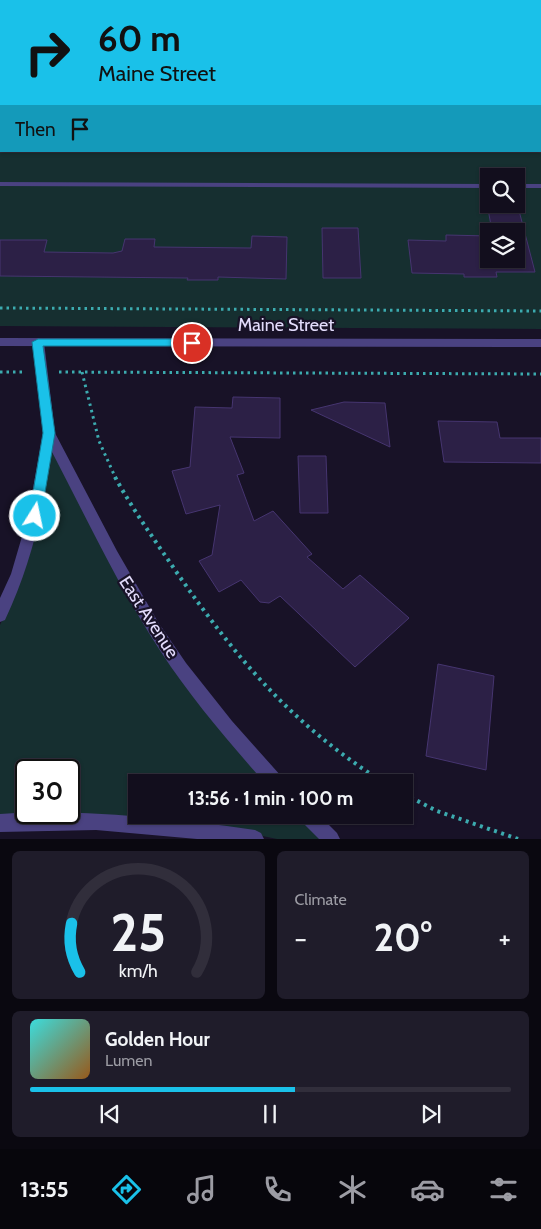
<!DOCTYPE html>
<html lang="en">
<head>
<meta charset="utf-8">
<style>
  body { margin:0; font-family:Cabin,sans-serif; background:#1f1c2a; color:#f1f3f6; height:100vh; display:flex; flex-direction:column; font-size:19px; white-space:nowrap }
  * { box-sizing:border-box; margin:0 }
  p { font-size:16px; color:#9c9ca4 }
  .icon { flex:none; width:28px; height:28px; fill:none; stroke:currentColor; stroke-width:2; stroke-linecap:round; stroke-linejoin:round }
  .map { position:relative; height:839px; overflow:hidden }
  .panel { display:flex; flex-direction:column; gap:12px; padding:12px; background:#0a0810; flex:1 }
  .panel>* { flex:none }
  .top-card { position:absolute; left:0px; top:0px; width:541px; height:152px; box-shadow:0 1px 4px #0004,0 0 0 1px #312e3b; background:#1ac1e9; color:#111; overflow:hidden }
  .tools { position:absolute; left:480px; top:168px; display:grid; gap:10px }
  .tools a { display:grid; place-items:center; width:45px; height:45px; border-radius:0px; background:#120e1d; box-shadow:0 1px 4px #0004,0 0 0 1px #312e3b; font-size:25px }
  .speed { position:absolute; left:15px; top:759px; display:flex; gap:10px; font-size:25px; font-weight:700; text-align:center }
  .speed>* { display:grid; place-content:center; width:65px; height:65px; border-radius:50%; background:#120e1d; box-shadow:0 1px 4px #0004,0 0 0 1px #312e3b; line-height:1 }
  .speed .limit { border:2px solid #111; border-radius:8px; background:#fff; color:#111 }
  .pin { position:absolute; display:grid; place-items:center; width:42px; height:42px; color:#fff; margin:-21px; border:2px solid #fff; border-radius:50%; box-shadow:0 1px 5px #0007 }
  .me { position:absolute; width:55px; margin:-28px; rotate:10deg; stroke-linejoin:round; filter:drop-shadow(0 0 4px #0008) }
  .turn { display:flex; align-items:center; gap:18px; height:105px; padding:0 15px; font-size:22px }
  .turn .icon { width:65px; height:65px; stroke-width:2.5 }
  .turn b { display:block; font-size:35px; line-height:42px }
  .then { display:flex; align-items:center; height:48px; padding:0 15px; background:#0003; gap:10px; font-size:19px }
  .big { font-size:38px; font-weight:700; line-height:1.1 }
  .panel .card { flex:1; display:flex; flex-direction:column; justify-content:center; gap:8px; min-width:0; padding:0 18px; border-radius:8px; background:#1f1c2a }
  .panel .dial { align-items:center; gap:0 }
  .dial svg { height:130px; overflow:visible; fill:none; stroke:#312e3b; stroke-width:7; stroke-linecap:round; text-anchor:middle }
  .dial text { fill:#f1f3f6; stroke:none }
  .song { display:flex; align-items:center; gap:15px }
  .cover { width:60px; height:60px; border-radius:8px; background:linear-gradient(135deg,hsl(180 70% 55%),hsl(30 70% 35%)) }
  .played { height:5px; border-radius:2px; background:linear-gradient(90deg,#1ac1e9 55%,#312e3b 55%) }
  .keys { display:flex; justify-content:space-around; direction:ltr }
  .heat { display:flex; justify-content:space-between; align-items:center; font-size:28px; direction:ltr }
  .panel .tiles { flex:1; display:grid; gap:12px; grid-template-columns:1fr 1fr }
  .card:last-child { grid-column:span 2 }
  .trip { position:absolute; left:128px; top:774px; width:285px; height:50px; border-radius:0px; background:#120e1d; box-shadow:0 1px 4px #0004,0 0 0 1px #312e3b; font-weight:700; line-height:50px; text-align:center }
  .tabs { display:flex; height:80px; justify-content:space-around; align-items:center; background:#07060c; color:#9c9ca4 }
  .tabs .icon { width:35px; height:35px }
  .tabs .on { color:#1ac1e9 }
  .tabs b { font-size:22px; color:#f1f3f6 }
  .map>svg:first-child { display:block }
  .green { fill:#162f30; fill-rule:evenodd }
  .building { fill:#2c2046; stroke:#463570 }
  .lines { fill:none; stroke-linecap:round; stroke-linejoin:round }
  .path-far1 { stroke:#3cabaf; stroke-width:3; stroke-dasharray:2.5 4; stroke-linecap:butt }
  .path { stroke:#3cabaf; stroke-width:4; stroke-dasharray:3 4.5; stroke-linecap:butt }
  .service { fill:#4a4281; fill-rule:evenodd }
  .minor { fill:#4a4281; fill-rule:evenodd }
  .tertiary { fill:#4a4281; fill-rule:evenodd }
  .route { fill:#1ac1e9; stroke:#117d97 }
  .labels { text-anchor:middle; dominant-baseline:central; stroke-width:4.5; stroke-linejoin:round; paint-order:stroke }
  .street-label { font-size:18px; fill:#e3dcfc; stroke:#181227 }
</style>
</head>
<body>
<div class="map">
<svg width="541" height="839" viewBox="0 0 541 839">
  <rect width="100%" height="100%" fill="#181227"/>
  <path class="green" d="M0,83L1,151H540L541,85V329L0,326ZM489,176H516V204H489ZM489,231H516V259H489Z
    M51,443L188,686L268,782H136V815H300L324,839H277L233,830L0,818V625L18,585ZM26,770H69V812H26Z"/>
  <path class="building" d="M486,198H489V204H516V199L535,272H496L497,277H464V274L412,273L408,240L446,241V235L489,236V259H516V231H492Z
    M322,228H358L361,278H323Z
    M252,236L287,237L286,279L218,277V280H187L188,278L0,276V240H47L44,252L113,253L122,251L125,239H155L154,247L251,248Z
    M233,397L280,398V438L230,437L244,473L237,475L254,521L273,511L312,554L307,557L343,589L360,575L409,618L355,667L280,596L269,603L260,602L241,580L219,592L199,561L212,555L220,505L186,514L172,471L190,467L195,407L232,408Z
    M344,402L385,403L390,447L311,410Z
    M438,421L497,422L500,438H541V463L444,462Z
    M298,456H326L328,513H300Z
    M438,664L494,676L486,770L426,756Z"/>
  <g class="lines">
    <path class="path-far1" d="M0,308L541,311
      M0,372H23
      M59,372L541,374
      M82,372L99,441L116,479"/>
    <path class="path" d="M115,477C133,510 154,539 175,570C237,659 290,723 383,782
      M404,794L437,811L518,839"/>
    <path class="service" d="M0,0H234L235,1L1,2Z
      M540,1H541V5H540Z
      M0,182L489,184V188L0,186Z
      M516,184H541V188H516Z"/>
    <path class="minor" d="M0,75L1,76V81H0Z
      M540,78H541V84H540Z
      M38,338L44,342L55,433L117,551L158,622L186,663L232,721L281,776L283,782H264C228,741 191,698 161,652C119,588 87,519 52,452C42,514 32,562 5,620L0,622V598L11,574L28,516L43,433L32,342Z
      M32,812C107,812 180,819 255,830L261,833L264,839H197L96,830L0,832V814Z
      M298,815H319L337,833L340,839H319L301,821Z"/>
    <path class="tertiary" d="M0,338L541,339V347L0,346Z"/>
  </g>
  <path class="route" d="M38,339H192L198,343L192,346H43L55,433L41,516L35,521L29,516L43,433L32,342Z"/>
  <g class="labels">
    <g class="street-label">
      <text x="286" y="325">Maine Street</text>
      <text transform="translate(149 617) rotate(57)">East Avenue</text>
    </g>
  </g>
</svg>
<div class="tools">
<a><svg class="icon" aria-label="search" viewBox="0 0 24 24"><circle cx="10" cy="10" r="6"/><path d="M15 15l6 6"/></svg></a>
<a><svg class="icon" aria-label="layers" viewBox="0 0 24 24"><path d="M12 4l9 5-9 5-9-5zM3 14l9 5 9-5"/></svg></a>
</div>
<div class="speed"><div class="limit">30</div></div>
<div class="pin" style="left:192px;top:343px;background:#d93025"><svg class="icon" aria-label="arrive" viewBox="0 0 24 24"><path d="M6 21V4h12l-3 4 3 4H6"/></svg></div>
<svg class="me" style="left:35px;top:516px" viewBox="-20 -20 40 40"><circle r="17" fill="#1ac1e9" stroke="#fff" stroke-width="3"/><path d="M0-11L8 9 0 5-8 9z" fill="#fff"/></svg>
<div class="trip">13:56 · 1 min · 100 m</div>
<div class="top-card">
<div class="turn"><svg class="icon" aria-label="right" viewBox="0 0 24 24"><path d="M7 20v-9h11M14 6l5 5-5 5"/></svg><div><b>60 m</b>Maine Street</div></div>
<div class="then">Then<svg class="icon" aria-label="arrive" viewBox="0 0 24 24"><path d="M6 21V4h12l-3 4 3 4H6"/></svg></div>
</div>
</div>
<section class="panel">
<div class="tiles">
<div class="card dial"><svg viewBox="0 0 100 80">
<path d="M14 69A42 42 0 1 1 86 69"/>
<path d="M14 69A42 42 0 0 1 9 39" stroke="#1ac1e9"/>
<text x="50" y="56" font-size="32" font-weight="700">25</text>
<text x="50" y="72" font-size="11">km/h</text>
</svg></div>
<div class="card"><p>Climate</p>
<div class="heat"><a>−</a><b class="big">20°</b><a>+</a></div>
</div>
<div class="card">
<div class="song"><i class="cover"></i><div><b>Golden Hour</b><p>Lumen</p></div></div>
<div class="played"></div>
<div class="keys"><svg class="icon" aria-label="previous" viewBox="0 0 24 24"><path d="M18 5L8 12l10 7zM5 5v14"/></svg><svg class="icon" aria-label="pause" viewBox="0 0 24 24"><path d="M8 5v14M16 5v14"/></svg><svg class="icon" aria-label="next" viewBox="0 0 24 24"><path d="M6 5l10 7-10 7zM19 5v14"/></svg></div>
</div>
</div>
</section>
<nav class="tabs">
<b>13:55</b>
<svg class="icon on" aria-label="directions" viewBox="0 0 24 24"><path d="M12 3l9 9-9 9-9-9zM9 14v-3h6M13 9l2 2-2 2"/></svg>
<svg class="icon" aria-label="music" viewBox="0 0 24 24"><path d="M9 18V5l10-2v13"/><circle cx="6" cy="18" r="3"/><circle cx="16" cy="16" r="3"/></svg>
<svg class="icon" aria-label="phone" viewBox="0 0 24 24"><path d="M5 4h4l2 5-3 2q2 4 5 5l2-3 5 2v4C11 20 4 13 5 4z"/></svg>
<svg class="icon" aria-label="climate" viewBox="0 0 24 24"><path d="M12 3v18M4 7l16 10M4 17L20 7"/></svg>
<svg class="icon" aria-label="car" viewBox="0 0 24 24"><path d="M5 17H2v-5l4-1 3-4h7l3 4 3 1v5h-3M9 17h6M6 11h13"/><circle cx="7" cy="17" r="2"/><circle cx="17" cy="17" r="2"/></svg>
<svg class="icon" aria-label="filters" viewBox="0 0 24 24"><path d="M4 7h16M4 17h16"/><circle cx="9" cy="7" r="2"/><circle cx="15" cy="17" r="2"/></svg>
</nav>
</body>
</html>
